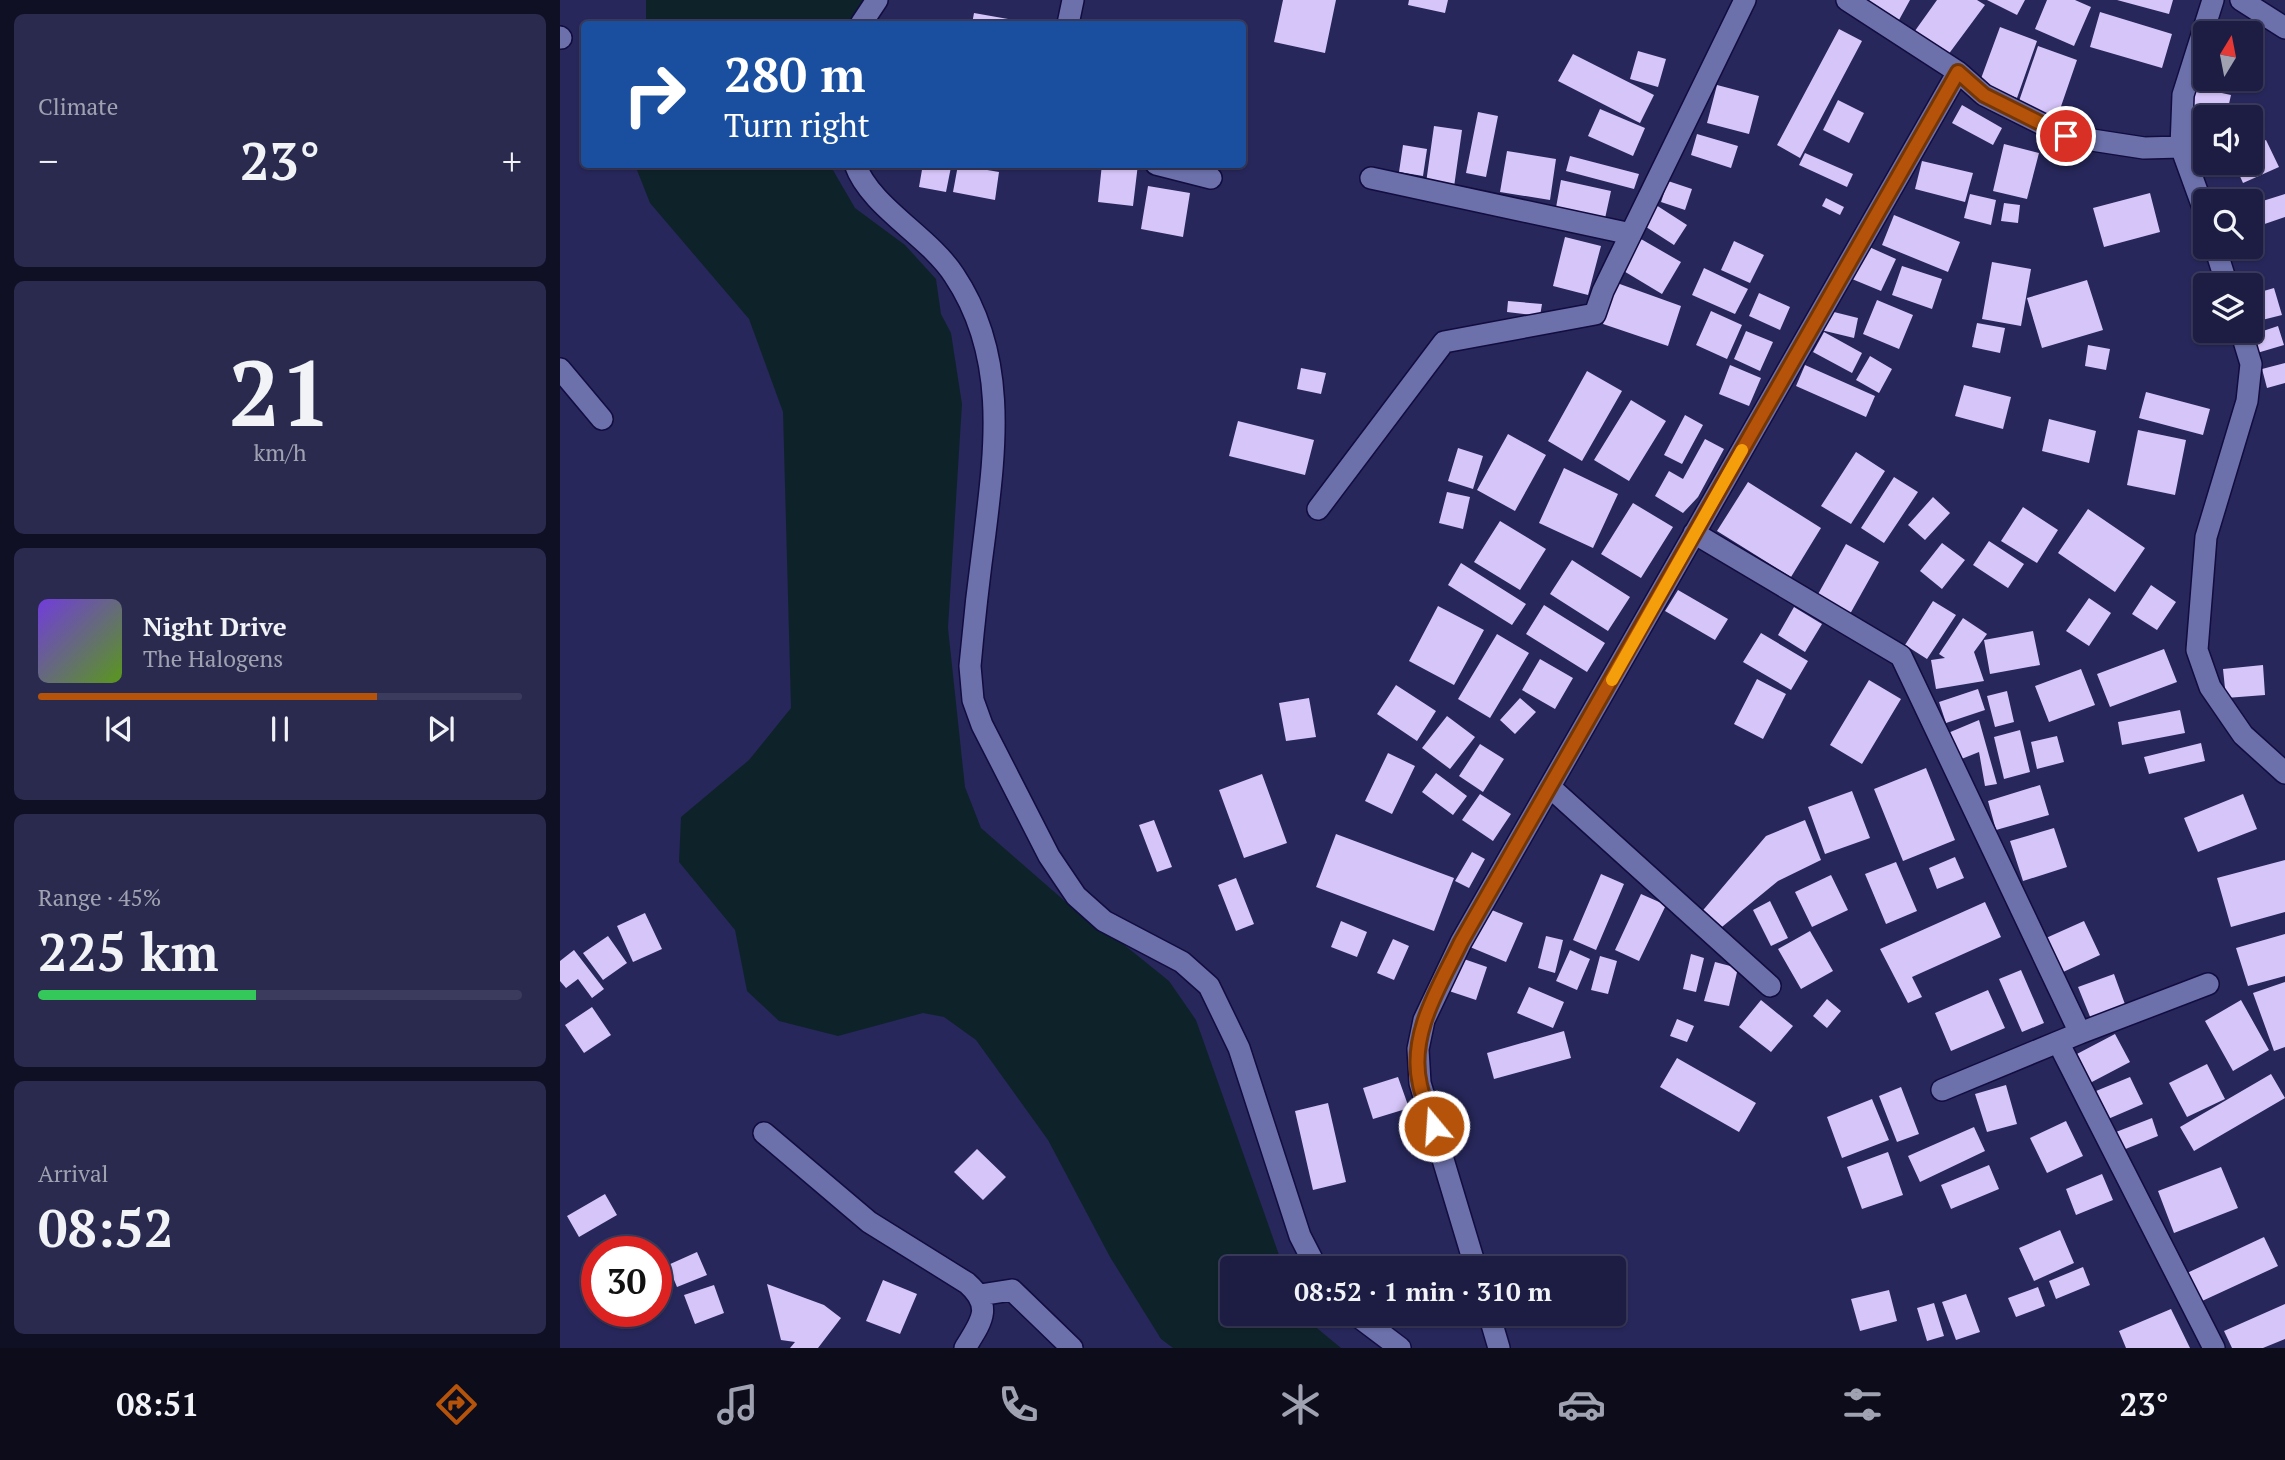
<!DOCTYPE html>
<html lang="en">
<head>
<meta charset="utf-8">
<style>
  body { margin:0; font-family:"PT Serif",serif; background:#2a2a4f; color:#f1f3f6; height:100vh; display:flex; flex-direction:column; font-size:26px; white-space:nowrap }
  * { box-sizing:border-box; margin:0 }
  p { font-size:23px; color:#a0a2b2 }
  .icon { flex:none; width:38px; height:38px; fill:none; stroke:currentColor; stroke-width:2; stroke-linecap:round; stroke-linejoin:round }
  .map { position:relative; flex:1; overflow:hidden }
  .side { display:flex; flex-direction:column; gap:14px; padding:14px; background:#101025; width:560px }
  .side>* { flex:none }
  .guide { position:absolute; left:21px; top:21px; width:665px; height:147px; border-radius:7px; box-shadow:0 2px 5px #0004,0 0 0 2px #3b3b5d; background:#1a4fa0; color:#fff; overflow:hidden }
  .needle { width:46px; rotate:10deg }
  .buttons { position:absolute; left:1633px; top:21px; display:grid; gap:14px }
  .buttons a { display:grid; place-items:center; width:70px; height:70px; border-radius:7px; background:#1d1d44; box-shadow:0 2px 5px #0004,0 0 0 2px #3b3b5d; font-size:35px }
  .speed { position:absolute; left:21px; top:1236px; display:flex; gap:14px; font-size:35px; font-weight:700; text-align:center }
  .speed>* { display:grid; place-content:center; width:91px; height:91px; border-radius:50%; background:#1d1d44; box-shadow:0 2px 5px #0004,0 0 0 2px #3b3b5d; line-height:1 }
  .speed .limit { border:10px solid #d22; background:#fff; color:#111 }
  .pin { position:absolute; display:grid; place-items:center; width:60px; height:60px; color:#fff; margin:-30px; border:4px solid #fff; border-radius:50%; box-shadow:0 2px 7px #0007 }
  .me { position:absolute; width:77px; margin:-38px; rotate:342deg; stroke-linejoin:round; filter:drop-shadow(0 0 5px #0008) }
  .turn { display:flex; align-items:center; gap:24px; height:147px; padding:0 28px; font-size:32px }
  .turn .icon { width:91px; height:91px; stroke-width:2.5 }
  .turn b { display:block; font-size:49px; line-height:60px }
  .big { font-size:52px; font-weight:700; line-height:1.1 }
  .side .card { flex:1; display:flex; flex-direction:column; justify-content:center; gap:10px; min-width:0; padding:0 24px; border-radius:10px; background:#2a2a4f }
  .side .dial { align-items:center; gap:0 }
  .dial b { font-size:91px; line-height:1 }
  .song { display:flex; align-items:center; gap:21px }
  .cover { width:84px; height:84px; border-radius:10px; background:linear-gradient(135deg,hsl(260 70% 55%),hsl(90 70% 35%)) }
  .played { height:7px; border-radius:4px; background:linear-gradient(90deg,#b45309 70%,#3b3b5d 70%) }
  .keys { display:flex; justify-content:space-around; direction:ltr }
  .heat { display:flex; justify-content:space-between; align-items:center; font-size:38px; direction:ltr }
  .charge { height:10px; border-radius:5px; background:linear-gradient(90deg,#34c759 45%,#3b3b5d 0) }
  .trip { position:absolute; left:660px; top:1256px; width:406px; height:70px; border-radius:7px; background:#1d1d44; box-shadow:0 2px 5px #0004,0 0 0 2px #3b3b5d; font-weight:700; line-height:70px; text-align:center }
  .tabs { display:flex; height:112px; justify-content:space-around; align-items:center; background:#0c0c1b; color:#a0a2b2 }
  .tabs .icon { width:49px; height:49px }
  .tabs .on { color:#b45309 }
  .tabs b { font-size:32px; color:#f1f3f6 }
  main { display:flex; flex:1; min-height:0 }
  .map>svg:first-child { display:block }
  .water { fill:#0e2329 }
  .building { fill:#d6c5f9 }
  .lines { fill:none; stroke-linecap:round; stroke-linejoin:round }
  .minor-casing { stroke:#120c3f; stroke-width:24 }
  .minor { stroke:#6c71ac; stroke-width:21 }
  .route-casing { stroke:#753606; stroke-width:18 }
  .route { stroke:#b45309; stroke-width:12 }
  .slow { stroke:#f59e0b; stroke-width:12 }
</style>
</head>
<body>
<main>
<section class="side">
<div class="card"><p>Climate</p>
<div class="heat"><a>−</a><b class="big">23°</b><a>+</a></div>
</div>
<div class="card dial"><b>21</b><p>km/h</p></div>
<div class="card">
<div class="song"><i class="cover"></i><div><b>Night Drive</b><p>The Halogens</p></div></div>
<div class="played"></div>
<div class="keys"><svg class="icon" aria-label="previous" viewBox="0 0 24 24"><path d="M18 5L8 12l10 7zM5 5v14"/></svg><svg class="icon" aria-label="pause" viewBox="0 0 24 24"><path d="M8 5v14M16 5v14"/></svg><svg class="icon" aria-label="next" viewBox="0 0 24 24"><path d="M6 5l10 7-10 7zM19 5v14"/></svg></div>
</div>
<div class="card"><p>Range · 45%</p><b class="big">225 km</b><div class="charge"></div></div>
<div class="card"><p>Arrival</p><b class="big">08:52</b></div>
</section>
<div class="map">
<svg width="1725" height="1348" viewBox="0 0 1725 1348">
  <rect width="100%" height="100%" fill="#27275b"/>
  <path class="water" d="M86,0H307L291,24H86Z
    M75,165H270L295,208L345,245L376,279L381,314L391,333L402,404L388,628L405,787L421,828L515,910L552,935L609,981L636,1020L724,1269H672V1314H740L781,1348H613L601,1339L550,1257L488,1140L416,1040L384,1017L363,1013L278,1036L219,1021L187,991L175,930L119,862L121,817L189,760L231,708L223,412L189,319L90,203Z"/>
  <path class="building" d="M723,0H776L765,53L714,42Z
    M849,0H888L885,13L848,5Z
    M1302,0H1350L1339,20Z
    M1377,0H1417L1425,5L1385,59L1352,35Z
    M1427,0H1465L1457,15Z
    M1487,0H1515L1531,7L1514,46L1475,29Z
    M1557,0H1613L1609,14Z
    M1540,12L1612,34L1602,68L1530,47Z
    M414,13L471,23L470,24H412Z
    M1440,27L1477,41L1457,98L1419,84Z
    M1279,29L1302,41L1240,158L1217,145Z
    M1478,46L1517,60L1497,118L1458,104Z
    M1078,51L1106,59L1098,87L1070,79Z
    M1013,54L1094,95L1080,123L998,81Z
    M1157,85L1199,96L1189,134L1147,123Z
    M1634,87L1671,95L1666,117L1645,118L1628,115Z
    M1278,100L1304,113L1289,143L1263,130Z
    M1402,105L1442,128L1433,145L1392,123Z
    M1040,109L1085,128L1073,156L1028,136Z
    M918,112L938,116L926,177L906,173Z
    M874,126L902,130L894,187L866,183Z
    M1137,134L1178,146L1171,168L1131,155Z
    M1706,140L1719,167L1683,183L1674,163H1690V147Z
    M1444,144L1479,153L1467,199L1433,191Z
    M843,145L867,149L863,176L839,172Z
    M947,151L996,159L990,200L940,192Z
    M1245,153L1293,174L1287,187L1239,165Z
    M1010,156L1079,174L1074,189L1006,171Z
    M1362,161L1413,173L1405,202L1355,189Z
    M363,164L391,167L386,192L359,187Z
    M542,164H578L573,206L538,202Z
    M398,165L439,172L435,200L393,192Z
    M1001,180L1051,191L1044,223L995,213Z
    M1108,181L1132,189L1125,210L1101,202Z
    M588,186L630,193L623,237L581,229Z
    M1590,193L1600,232L1544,247L1533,208Z
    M1410,194L1436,200L1431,225L1404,218Z
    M1725,194V217L1690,229V205Z
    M1266,198L1284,207L1280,215L1262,206Z
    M1444,203L1460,205L1458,223L1441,221Z
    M1096,205L1127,225L1114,245L1083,225Z
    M1334,215L1400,242L1388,272L1322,245Z
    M1005,237L1041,246L1028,295L993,286Z
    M1081,239L1121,262L1102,294L1062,270Z
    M1174,241L1204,255L1190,283L1161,270Z
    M1307,246L1336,259L1321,291L1292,279Z
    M1432,262L1471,269L1461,326L1422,319Z
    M1342,266L1382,279L1372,309L1332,295Z
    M1144,268L1188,289L1175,314L1132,295Z
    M1527,280L1543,330L1482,348L1467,298Z
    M1057,283L1121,306L1108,346L1043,324Z
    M1714,288L1722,315L1690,323V295Z
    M1199,293L1230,307L1220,330L1189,316Z
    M1317,300L1353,315L1339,349L1303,334Z
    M948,301L982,304L980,316L947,312Z
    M1266,310L1298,318L1294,338L1261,330Z
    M1151,311L1182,325L1167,359L1136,345Z
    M1417,323L1445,328L1440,353L1412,347Z
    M1718,326L1724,345L1697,353L1691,335Z
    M1186,331L1213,342L1200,371L1174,359Z
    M1264,332L1302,353L1292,373L1253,352Z
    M1528,345L1550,349L1546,370L1525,366Z
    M1310,356L1332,369L1319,393L1296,380Z
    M1725,363V383L1707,388L1702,369Z
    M1170,365L1201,378L1189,406L1159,394Z
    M1245,365L1315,396L1306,417L1236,386Z
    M741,368L766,373L761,394L737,389Z
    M1027,371L1062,391L1022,461L988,441Z
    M1404,385L1451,397L1443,429L1395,416Z
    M1586,392L1650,409L1643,435L1579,418Z
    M1071,400L1106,421L1069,481L1034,460Z
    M1125,415L1143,425L1122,464L1104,455Z
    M1489,419L1536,431L1529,463L1482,451Z
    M678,421L754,440L745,475L669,456Z
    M1578,430L1626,440L1615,495L1567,485Z
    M948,434L986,455L955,511L917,490Z
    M1145,439L1164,449L1138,497L1123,513L1095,496L1109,471L1123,479Z
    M898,448L923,456L913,489L888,481Z
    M1296,452L1325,471L1291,524L1261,506Z
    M1004,468L1058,494L1033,548L979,523Z
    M1334,477L1358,492L1324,543L1301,528Z
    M1188,482L1261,528L1231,577L1157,531Z
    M887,492L910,497L903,529L879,523Z
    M1373,497L1390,513L1365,540L1348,525Z
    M1073,503L1113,527L1081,578L1041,554Z
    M1463,507L1498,530L1477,563L1441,541Z
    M1528,509L1585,548L1555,592L1498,553Z
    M940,521L986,549L960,590L914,562Z
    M1429,541L1464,564L1448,588L1413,565Z
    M1382,543L1405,560L1382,589L1360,571Z
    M1286,544L1319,562L1290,614L1257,596Z
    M1012,560L1070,597L1048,631L990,594Z
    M901,563L966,604L952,625L888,585Z
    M1591,585L1616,602L1597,630L1572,614Z
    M1118,590L1168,619L1155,640L1105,611Z
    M1529,598L1551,613L1529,646L1506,631Z
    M1373,601L1396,615L1367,659L1345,645Z
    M984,605L1045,643L1027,672L966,634Z
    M878,606L924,630L894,685L849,661Z
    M1234,607L1262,624L1245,652L1218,635Z
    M1403,618L1427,634L1414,652L1424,681L1376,689L1371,660L1385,658L1379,654Z
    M1473,631L1480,665L1430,674L1424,640Z
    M1201,633L1248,661L1231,690L1183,662Z
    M937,634L969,653L930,718L898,699Z
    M1604,649L1617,682L1550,707L1537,674Z
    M980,659L1013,678L995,709L962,690Z
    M1703,665L1705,695L1666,698L1663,669Z
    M1521,669L1535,705L1489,722L1475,686Z
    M1197,679L1226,694L1203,739L1174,724Z
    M1309,680L1341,699L1302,764L1270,745Z
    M836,685L876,711L857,741L817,714Z
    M1418,689L1425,710L1386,723L1379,702Z
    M1447,691L1454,722L1435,727L1427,696Z
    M749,698L756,737L726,741L719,703Z
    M960,698L976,712L955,734L940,720Z
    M1620,710L1625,733L1562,745L1558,722Z
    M887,716L915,737L890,769L862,748Z
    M1419,720L1437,784L1425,786L1419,752L1399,760L1388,733Z
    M1460,730L1470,772L1444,779L1434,737Z
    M1497,736L1504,762L1477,769L1471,742Z
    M1641,743L1645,761L1589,774L1584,757Z
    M920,744L944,759L923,792L899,776Z
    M828,753L855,766L832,814L805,801Z
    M1366,768L1395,840L1343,861L1314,789Z
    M876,773L907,796L893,815L862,792Z
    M702,774L727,843L684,858L659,790Z
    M1480,785L1489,815L1436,830L1428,801Z
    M1292,791L1310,838L1265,854L1248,807Z
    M920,794L951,814L933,841L902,820Z
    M1683,794L1697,829L1638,852L1624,818Z
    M594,820L612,867L597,872L579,825Z
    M1245,820L1261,860L1218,881L1157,931L1139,915L1206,836Z
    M1494,828L1507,867L1463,881L1450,841Z
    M776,834L894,878L874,931L756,887Z
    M912,852L925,859L909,888L895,881Z
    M1395,857L1404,878L1377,889L1369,868Z
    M1725,860V912L1671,927L1657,878Z
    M1336,862L1357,911L1326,924L1305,874Z
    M1041,874L1064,884L1036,950L1013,940Z
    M1271,875L1288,910L1252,927L1235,892Z
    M676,878L694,924L676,931L658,885Z
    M1081,894L1106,905L1079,961L1055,950Z
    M1210,901L1228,938L1211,946L1193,910Z
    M1425,902L1441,937L1352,977L1362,997L1348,1003L1320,949Z
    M927,908L963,923L946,962L910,947Z
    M85,913L102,949L73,962L57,926Z
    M781,921L807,932L797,957L771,947Z
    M1524,921L1540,955L1501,973L1486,938Z
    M1250,931L1273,971L1241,989L1218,949Z
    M1725,934V976L1688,986L1676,948Z
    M48,936L67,963L43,980L23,953Z
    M986,936L1003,940L995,973L978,968Z
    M833,939L849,946L834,980L817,973Z
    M14,950L44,989L32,998L18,979L6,988L0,981V961Z
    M1010,950L1030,959L1017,990L996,981Z
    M1131,954L1144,958L1136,992L1123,989Z
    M1040,956L1057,961L1048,994L1031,990Z
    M901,958L927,967L916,1000L889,991Z
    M1155,962L1178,968L1169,1006L1144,1001Z
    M1461,970L1484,1023L1462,1032L1439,979Z
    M1554,974L1566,1007L1531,1019L1518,987Z
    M1725,982V1047L1714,1051L1693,993Z
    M969,987L1004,1002L993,1028L957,1013Z
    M1428,990L1445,1028L1391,1051L1375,1013Z
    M1267,999L1281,1011L1267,1028L1253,1016Z
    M1201,1000L1233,1026L1211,1052L1179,1027Z
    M1681,1000L1709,1050L1673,1071L1645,1021Z
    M32,1007L51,1035L24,1053L5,1025Z
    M1117,1019L1134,1026L1127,1042L1110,1036Z
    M1004,1031L1011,1058L934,1079L927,1053Z
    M1555,1034L1570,1062L1530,1083L1515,1055Z
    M1117,1058L1196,1103L1179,1132L1100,1087Z
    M1647,1064L1665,1099L1627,1117L1609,1083Z
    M1711,1074L1725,1098L1634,1151L1620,1127Z
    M838,1077L849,1108L813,1119L803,1088Z
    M1570,1077L1583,1104L1548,1119L1536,1091Z
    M1446,1085L1457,1124L1427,1132L1415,1094Z
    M1341,1087L1359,1134L1337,1142L1319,1096Z
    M1312,1099L1329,1140L1282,1158L1267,1117Z
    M768,1103L786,1182L753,1190L735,1111Z
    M1592,1118L1598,1136L1563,1150L1556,1132Z
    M1506,1121L1523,1156L1487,1173L1470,1138Z
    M1414,1127L1425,1151L1360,1182L1348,1156Z
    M417,1149L446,1177L423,1200L394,1172Z
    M1328,1152L1343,1195L1302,1209L1287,1167Z
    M1429,1165L1439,1189L1391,1209L1381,1185Z
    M1661,1167L1678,1208L1614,1233L1598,1191Z
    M1542,1174L1553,1200L1516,1215L1506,1189Z
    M45,1194L57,1215L19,1237L7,1216Z
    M1500,1230L1514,1263L1474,1281L1459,1248Z
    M1704,1237L1718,1266L1640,1302L1627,1273Z
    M137,1252L147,1275L117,1287L108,1265Z
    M1523,1267L1530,1285L1496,1299L1489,1281Z
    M323,1280L357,1294L340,1334L306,1321Z
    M207,1284L264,1305L281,1318L258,1348H230L235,1342L221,1340Z
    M154,1285L164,1313L135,1324L124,1295Z
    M1478,1287L1485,1306L1456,1317L1448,1298Z
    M1329,1290L1337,1321L1300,1331L1291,1299Z
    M1406,1294L1420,1332L1396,1340L1382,1302Z
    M1374,1303L1384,1336L1367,1341L1357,1308Z
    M1725,1304V1339L1703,1348H1672L1664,1331Z
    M1611,1309L1630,1348H1566L1559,1331Z"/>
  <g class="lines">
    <defs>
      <path id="minor" d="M1287,0L1398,72L1424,95L1506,136L1584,148L1621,147
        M1681,0L1725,28
        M301,24L317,0
        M508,24L513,0
        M0,37L1,38
        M295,164C310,207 369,236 394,275C447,354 436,444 425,533C419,577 414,621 410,666L413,700L422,725L489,856L516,896L544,921L622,962L649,986L679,1048L740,1236L757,1269
        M596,164L651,178
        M811,178L1071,234
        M1645,213L1621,147L1623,95L1653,0
        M1655,247L1667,285
        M1681,331L1691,364L1687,401L1646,537L1637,650L1650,687L1683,735L1725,773
        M0,369L42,419
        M758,509L884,342L1035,314L1043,291L1185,0
        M1134,533L1341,656L1520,1033L1498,1042L1654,1348
        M991,788L1210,986
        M1520,1033L1648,984
        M1382,1090L1498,1042
        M204,1133L309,1222L407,1283C434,1307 421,1322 405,1348
        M916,1269L860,1083L858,1049L864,1020L901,942L1398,72
        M420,1295L452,1290L512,1348
        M795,1314L840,1348
        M929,1314L939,1348"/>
    </defs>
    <use href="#minor" class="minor-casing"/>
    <use href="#minor" class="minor"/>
  </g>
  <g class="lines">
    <defs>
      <path id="route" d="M874,1126C869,1112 863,1099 860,1085C848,1034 880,986 901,942L1398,72L1424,95L1506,136"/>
    </defs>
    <use href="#route" class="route-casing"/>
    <use href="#route" class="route"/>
    <path class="slow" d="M1052,680L1182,450"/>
  </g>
</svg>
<div class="buttons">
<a><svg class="needle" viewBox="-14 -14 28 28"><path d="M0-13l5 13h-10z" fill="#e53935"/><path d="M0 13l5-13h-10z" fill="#a0a2b2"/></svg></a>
<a><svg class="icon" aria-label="sound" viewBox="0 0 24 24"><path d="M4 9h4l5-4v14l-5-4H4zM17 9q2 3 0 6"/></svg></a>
<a><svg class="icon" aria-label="search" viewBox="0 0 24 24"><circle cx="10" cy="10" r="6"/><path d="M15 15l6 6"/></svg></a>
<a><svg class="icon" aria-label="layers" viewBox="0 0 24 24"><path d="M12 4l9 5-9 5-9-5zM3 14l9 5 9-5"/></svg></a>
</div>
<div class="speed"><div class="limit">30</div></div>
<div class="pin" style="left:1506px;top:136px;background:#d93025"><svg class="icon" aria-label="arrive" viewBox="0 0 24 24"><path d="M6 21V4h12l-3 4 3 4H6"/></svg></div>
<svg class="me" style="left:874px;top:1126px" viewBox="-20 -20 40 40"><circle r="17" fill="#b45309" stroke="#fff" stroke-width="3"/><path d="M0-11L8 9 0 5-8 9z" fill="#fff"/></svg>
<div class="trip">08:52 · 1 min · 310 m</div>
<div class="guide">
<div class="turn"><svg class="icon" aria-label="right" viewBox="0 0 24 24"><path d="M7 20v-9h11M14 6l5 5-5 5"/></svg><div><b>280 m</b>Turn right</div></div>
</div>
</div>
</main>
<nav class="tabs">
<b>08:51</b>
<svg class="icon on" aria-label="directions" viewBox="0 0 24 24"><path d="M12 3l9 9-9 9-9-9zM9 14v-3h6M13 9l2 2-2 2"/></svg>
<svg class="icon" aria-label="music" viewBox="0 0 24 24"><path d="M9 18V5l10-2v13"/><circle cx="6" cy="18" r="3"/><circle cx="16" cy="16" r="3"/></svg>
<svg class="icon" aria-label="phone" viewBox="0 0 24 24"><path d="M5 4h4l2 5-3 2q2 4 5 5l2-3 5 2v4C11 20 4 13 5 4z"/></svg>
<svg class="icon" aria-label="climate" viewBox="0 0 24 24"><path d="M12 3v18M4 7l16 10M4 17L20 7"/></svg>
<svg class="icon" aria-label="car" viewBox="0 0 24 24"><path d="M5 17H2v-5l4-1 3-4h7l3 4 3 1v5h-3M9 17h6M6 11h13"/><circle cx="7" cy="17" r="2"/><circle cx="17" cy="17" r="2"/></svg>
<svg class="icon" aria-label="filters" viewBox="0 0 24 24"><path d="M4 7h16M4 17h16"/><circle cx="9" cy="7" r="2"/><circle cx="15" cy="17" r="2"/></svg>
<b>23°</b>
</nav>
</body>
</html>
